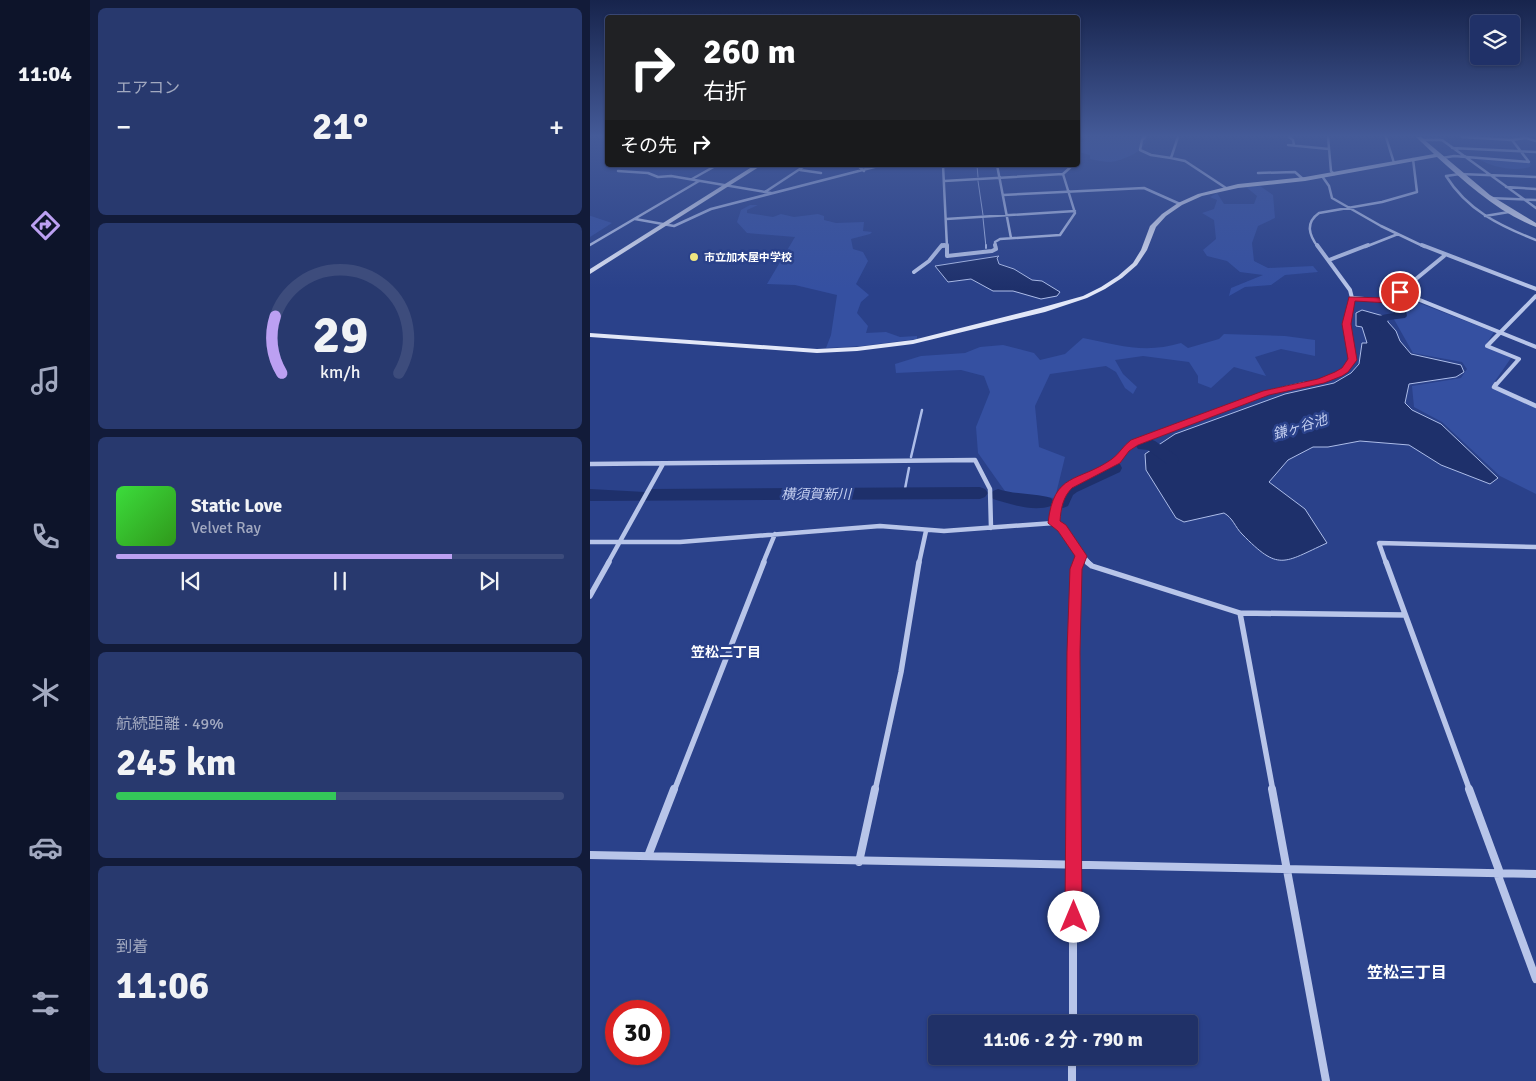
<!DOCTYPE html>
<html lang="ja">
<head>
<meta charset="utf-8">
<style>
  body { margin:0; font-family:Signika,"Noto Sans JP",sans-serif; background:#28396e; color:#f1f3f6; height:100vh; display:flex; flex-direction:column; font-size:19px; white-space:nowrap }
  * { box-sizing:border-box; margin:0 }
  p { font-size:16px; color:#a2a9c0 }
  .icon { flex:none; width:28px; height:28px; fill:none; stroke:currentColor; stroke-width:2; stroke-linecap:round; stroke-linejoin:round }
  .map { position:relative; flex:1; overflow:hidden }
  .details { display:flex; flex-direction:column; gap:8px; padding:8px; background:#121b39; width:500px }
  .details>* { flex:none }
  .guide { position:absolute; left:15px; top:15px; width:475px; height:152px; border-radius:5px; box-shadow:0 1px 4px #0004,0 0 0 1px #3d4c7c; background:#202124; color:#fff; overflow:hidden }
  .buttons { position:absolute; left:880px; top:15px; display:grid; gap:10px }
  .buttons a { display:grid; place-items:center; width:50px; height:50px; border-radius:5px; background:#203168; box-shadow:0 1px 4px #0004,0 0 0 1px #3d4c7c; font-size:25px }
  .speed { position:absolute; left:15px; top:1000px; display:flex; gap:10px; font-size:25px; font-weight:700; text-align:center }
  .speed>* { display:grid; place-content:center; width:65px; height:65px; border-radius:50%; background:#203168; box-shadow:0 1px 4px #0004,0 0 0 1px #3d4c7c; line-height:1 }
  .speed .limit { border:8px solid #d22; background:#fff; color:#111 }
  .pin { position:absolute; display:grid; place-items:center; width:42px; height:42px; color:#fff; margin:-21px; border:2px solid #fff; border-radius:50%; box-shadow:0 1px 5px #0007 }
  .me { position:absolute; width:55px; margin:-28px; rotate:0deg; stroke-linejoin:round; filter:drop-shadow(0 0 4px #0008) }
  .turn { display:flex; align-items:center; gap:18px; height:105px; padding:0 15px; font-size:22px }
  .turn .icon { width:65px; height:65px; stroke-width:2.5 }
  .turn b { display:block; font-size:35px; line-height:42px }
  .then { display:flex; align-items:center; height:48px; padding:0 15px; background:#0003; gap:10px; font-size:19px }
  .big { font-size:38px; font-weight:700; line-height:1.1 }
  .details .widget { flex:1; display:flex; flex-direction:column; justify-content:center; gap:8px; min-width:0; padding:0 18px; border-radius:8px; background:#28396e }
  .details .dial { align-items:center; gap:0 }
  .dial svg { height:130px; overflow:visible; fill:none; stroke:#3d4c7c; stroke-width:7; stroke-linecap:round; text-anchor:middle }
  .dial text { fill:#f1f3f6; stroke:none }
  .song { display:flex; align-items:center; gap:15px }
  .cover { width:60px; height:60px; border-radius:8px; background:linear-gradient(135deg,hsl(120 70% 55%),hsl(110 70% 35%)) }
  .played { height:5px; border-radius:2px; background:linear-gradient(90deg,#bca0f2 75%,#3d4c7c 75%) }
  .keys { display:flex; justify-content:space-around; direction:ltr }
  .heat { display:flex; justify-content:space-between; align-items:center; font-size:28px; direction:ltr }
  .charge { height:8px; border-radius:4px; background:linear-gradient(90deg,#34c759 49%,#3d4c7c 0) }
  .trip { position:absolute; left:338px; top:1015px; width:270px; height:50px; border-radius:5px; background:#203168; box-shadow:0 1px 4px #0004,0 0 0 1px #3d4c7c; font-weight:700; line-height:50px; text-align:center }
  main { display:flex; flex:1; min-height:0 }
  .dock { display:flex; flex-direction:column; width:90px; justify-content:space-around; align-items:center; background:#0d142a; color:#a2a9c0 }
  .dock .icon { width:35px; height:35px }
  .dock .on { color:#bca0f2 }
  .dock b { font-size:22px; color:#f1f3f6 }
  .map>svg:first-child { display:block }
  .green { fill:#3550a1 }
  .water { fill:#1e306b; stroke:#adbde9 }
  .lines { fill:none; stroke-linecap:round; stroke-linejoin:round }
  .stream-far2 { stroke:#adbde9; stroke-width:1 }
  .stream-far1 { stroke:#adbde9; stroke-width:2 }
  .stream { stroke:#adbde9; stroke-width:2.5 }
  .river { fill:#1e306b; fill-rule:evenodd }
  .street-far4 { stroke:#b8c5e9; stroke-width:2.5 }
  .street-far3 { stroke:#b8c5e9; stroke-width:4 }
  .street-far2 { stroke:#b8c5e9; stroke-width:4.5 }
  .street-far1 { stroke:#b8c5e9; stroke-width:5.5 }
  .street { stroke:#b8c5e9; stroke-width:8 }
  .secondary { fill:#e2e7f8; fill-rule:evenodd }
  .route { fill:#e11d48; stroke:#92132f }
  .poi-dot { fill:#efe580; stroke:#2a418a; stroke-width:2 }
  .labels { text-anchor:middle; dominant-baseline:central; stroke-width:5; stroke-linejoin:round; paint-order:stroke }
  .far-poi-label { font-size:11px; font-weight:bold; fill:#fff; stroke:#2a418a; text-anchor:start }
  .water-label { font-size:14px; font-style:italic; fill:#c4cff0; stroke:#2a418a }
  .neighbourhood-label { font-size:14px; font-weight:bold; fill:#fff; stroke:#2a418a }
  .near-neighbourhood-label { font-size:16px; font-weight:bold; fill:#fff; stroke:#2a418a }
</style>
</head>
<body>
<main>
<nav class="dock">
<b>11:04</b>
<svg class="icon on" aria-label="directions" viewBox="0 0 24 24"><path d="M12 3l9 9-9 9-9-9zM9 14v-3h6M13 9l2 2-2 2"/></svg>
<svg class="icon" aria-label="music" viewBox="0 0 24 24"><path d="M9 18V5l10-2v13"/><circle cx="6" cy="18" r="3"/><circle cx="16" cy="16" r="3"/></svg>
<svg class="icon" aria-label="phone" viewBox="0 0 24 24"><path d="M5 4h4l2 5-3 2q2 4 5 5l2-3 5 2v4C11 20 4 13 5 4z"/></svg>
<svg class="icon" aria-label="climate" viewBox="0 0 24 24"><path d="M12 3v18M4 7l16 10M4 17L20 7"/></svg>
<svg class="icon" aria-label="car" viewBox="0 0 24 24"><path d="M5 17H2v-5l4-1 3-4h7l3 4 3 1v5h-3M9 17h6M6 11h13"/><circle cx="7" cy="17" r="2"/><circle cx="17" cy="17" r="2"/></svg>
<svg class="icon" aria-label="filters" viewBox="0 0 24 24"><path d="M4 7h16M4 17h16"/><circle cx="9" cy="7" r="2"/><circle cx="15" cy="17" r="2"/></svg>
</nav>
<section class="details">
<div class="widget"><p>エアコン</p>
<div class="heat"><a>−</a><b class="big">21°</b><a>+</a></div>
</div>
<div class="widget dial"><svg viewBox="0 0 100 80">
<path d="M14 69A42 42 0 1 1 86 69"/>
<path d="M14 69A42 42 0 0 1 10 34" stroke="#bca0f2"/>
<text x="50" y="56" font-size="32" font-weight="700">29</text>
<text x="50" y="72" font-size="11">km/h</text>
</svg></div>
<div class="widget">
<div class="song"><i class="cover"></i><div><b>Static Love</b><p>Velvet Ray</p></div></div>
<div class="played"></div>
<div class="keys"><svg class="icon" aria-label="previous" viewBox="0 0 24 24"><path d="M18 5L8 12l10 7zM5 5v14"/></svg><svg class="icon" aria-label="pause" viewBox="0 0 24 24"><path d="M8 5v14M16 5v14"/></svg><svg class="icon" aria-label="next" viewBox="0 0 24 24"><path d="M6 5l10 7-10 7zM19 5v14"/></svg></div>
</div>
<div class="widget"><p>航続距離 · 49%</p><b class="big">245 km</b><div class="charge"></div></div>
<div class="widget"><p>到着</p><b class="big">11:06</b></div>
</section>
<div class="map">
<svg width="946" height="1081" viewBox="0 0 946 1081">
  <rect width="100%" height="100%" fill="#2a418a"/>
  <path class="green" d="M496,137H557C557,151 532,161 520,162C514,162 506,160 500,159V155L488,152V144L496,140Z
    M888,159L941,163L940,167C923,172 903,167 888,159Z
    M670,186L683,195L685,218L668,226L662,243L664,261L678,268L723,266L728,272L695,275L681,285L655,287L639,296L641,288L673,275L650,272L637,261L617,256L613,250L626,239L624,220L612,213L624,209L627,200L620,197L627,193L634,204H664L667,196L656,187Z
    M160,205H168L157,210V213L183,217L191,214L204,217L228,214L234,216V220L246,223L274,222L273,231L282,232L280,234L261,239L263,249L273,252L278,261L266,284L279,295L271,302L267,313L278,326L276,333L296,332L310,337L327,336V339L272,346L236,348L241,335L247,295L205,285L177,284L205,237L157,233L147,222L151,210Z
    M0,216H1L22,223L0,237Z
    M811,296L904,332L895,346L921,358L901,387L946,407V494L910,476L852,422L824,407L822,386L871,378L877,369L872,362L823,353L801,314H814L810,304L805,301Z
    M634,334L695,336L725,340V356L691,349L665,357L676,376L644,367L621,388L608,383V376L599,362L553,356L525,360L533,374L547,387L543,394L535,388L526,372L516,366L460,374L445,406L449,447L475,457L465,498L417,494L388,453L386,427L400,392L394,376L371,370L306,373L305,364L331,356L375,353L390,347L413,345L444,353L450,360L475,354L493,338C528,345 555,354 591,343L598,348L629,339Z"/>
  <path class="water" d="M409,256L407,258L409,264L424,269L442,280L452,281L470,292L467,296L451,299L423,291H403L381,279L358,282L345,266Z
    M772,310L797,317L798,322L806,331L810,341L821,354L871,365L874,372L866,377L819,384L815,403L822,410L851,424L908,478L900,484L851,465L819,445L770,441L738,447H723L698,460L679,482L715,509L737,543C693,563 689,572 652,534C645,527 643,518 634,513L594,522L586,518L556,470L555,454L585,434L695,394L744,383L761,373L769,364L772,343H777L772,327L766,326V313Z"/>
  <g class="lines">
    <path class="stream-far2" d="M387,165L388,177
      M388,181L393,215
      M393,218L396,247"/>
    <path class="stream-far1" d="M396,245V248"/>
    <path class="stream" d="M321,457L332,410
      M314,494L319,468"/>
    <path class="river" d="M806,300C814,302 816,309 817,316L815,318L799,320L789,325L791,329L789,332H781L777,323C784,316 795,314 805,313L800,303Z
      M560,439L565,441L587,456L589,460L587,464H577L558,450L548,449L546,446L548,443Z
      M525,463L530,464L532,468L530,472L487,492L483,495L478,506L473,508L468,506L465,502L472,488L477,484Z
      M390,487L395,489L398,493L395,497L390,499L0,501V489L55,492L61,489Z
      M408,489C426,495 445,493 461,498L464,502L461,506C443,512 420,504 403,499L400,495L403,491Z"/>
    <path class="street-far4" d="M555,137L552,140L550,150L561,155L581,158
      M588,137L581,158L595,161L636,188
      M699,137L703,140L704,145
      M738,137L741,171L744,174
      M796,137L804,163
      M872,137L922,140L936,138L934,137
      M936,138L946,141
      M831,140H852L946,208
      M698,145L739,149
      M862,148L946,152
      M852,158L864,156L939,162L922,140
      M267,165L274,171
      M353,165L357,247
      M407,165L421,238
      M210,170L231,173
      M28,171L58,173L68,177L81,176L181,193
      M668,173L705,172L713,179
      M732,176L739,186L742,198L791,226L835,247
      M946,177L870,174L856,176C877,210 910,226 946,240
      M102,179L127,165
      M354,181L473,174L483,165
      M916,187L946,189
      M175,192L216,165
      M413,195L554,188L590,204
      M899,198L946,200
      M895,216L919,212
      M45,219L84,226L121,209L292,165
      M356,219L485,211
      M0,245L109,181
      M351,247L357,246
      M406,247L405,242L410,239L470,235L485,213L473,174
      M728,247C719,235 715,223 729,213L792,202L827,192L823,159
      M775,247L808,234"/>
    <path class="street-far3" d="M354,245L357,246
      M357,245V256L402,251L406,249L405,245
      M832,245L946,289
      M739,260L778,245
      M324,272L339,261L352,245
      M810,292L946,347
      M762,298L799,301L854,256
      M709,386C731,380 748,380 762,360L757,324L762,298L760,290L727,245
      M905,386L929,359L897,346L946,296"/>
    <path class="street-far2" d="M906,384L904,387L946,406
      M0,464L385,460L400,489L401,528
      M464,523C472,473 491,485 526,461C531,457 533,450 539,446L676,393L714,384
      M0,542H90L290,526L354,531L464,523L499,563
      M18,563L73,464
      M173,563L185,534
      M329,563L336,531
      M488,563L491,556
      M796,563L789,543L946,547"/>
    <path class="street-far1" d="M497,562L502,566L650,613L815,615
      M796,562L880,791
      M0,596L19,562
      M650,613L683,791
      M84,791L174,562
      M285,791L311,672L329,562
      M483,791V652L486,569L489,562"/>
    <path class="street" d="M483,789V1024
      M682,789L736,1081
      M879,789L910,873
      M0,855L946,874
      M58,856L84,789
      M269,862L285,789
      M907,873L946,979
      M482,1056V1081"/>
    <path class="secondary" d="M826,137H831L900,195L946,223V227C909,213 876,183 847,157L715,181L648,188L612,196L592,205L576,216L566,227L557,250L547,265L532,278L515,289L497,298L455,312L323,344L267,351L227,353L0,337V333L227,349L267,347L323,340L450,308L493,296L511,287L528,276L543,263L551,250L560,226L572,214L588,203L608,194L648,184L715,177L844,154Z
      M165,165H172L0,274V269Z"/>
  </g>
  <linearGradient id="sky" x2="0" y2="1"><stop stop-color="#17244c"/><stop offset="0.47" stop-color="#445a98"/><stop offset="1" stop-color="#445a98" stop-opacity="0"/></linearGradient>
  <rect width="946" height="289" fill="url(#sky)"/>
  <path class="route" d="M807,291L813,292L799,303L765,301L761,324L767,360L758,372L752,376L734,383L679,395L548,445L539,451L530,463L482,488C473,497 471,508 470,521L476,525L497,556L492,569L490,652L492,917L489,923L484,926L478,923L475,917L477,652L480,569L485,556L468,531L458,523C464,471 488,483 522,459C529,454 533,446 541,440L673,391L728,379L745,372L752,368L758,359L752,324L759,297L797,298Z"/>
  <circle class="poi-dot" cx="104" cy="257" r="5"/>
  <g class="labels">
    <g class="far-poi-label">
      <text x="114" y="257">市立加木屋中学校</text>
    </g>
    <g class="water-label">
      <text transform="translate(710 427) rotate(-17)">鎌ヶ谷池</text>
      <text x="226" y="494">横須賀新川</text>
    </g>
    <g class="neighbourhood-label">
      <text x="136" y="652">笠松二丁目</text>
    </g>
    <g class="near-neighbourhood-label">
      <text x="817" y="973">笠松三丁目</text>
    </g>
  </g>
</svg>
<div class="buttons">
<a><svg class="icon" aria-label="layers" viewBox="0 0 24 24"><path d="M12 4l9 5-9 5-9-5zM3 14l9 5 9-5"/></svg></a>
</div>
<div class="speed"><div class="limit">30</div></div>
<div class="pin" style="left:810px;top:292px;background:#d93025"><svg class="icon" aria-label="arrive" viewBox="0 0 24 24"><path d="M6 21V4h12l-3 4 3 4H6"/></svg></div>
<svg class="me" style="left:484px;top:917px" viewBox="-20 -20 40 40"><circle r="19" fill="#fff"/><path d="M0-13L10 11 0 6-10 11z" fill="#e11d48"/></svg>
<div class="trip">11:06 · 2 分 · 790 m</div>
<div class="guide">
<div class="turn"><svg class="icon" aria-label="right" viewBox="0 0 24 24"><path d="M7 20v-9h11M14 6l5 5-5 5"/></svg><div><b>260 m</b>右折</div></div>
<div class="then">その先<svg class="icon" aria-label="right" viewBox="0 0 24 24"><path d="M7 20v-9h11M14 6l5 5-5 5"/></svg></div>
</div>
</div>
</main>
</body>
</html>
